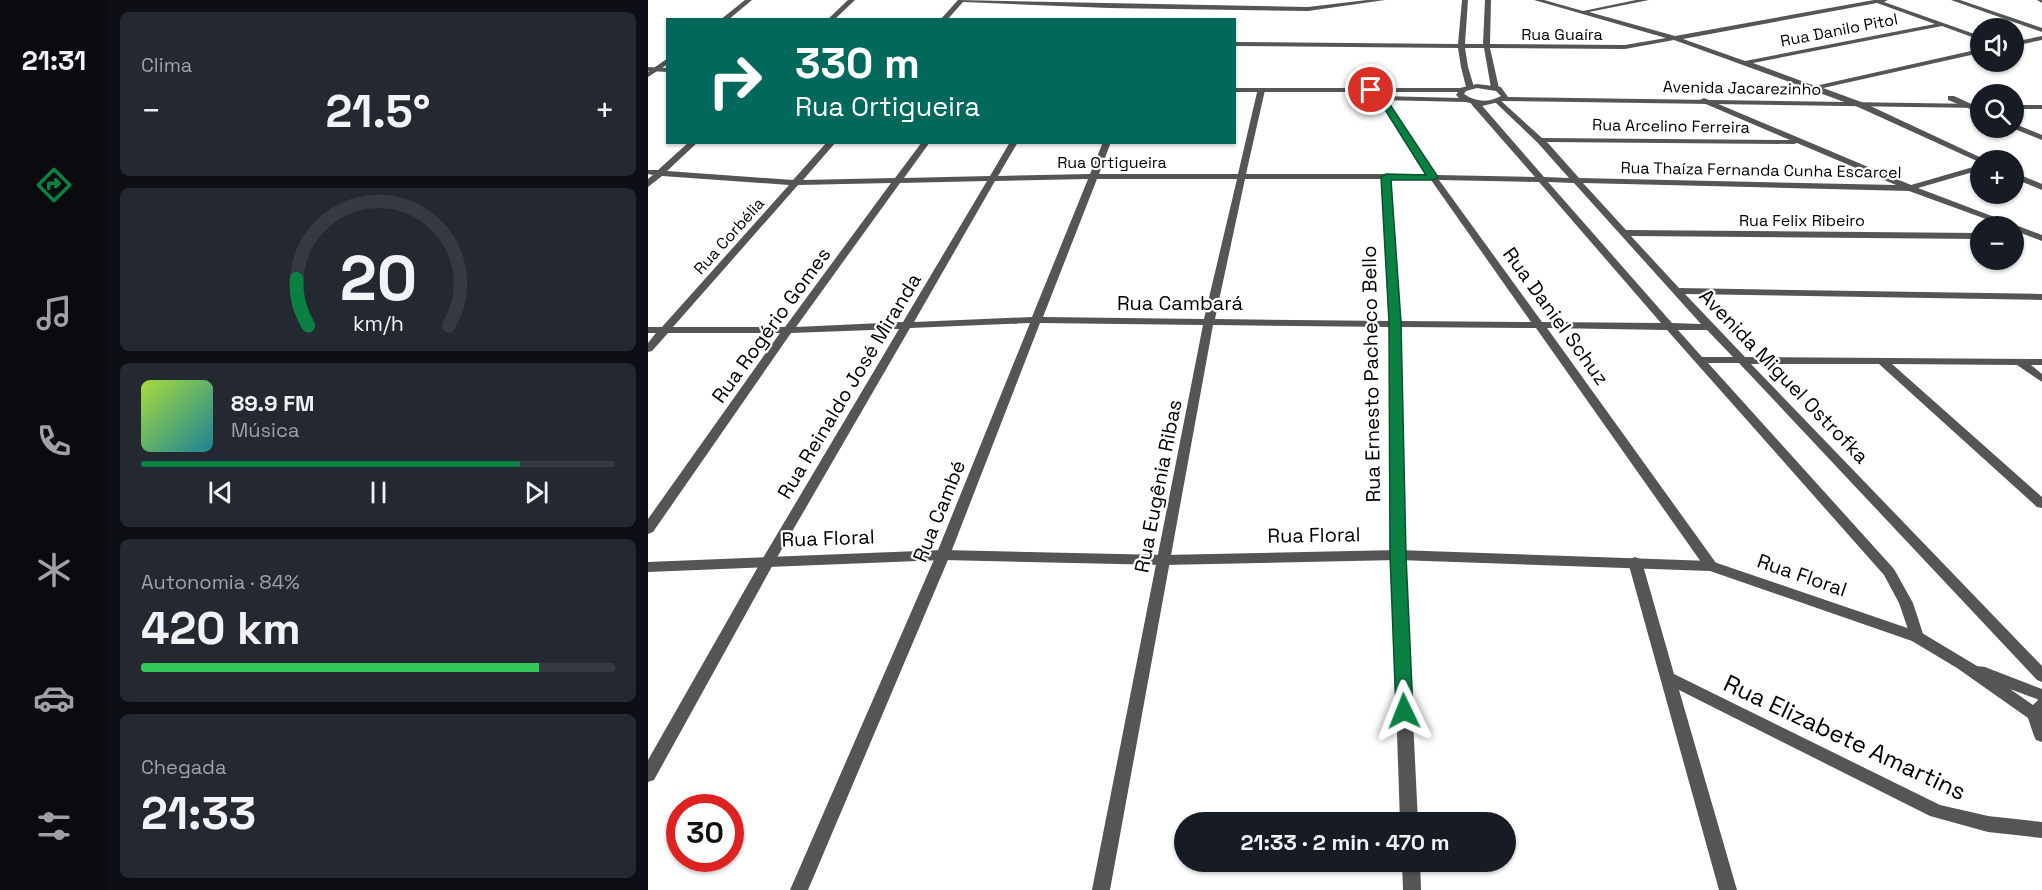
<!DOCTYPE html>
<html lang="pt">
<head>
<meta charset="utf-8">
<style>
  body { margin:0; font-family:"Space Grotesk",sans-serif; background:#242831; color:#f1f3f6; height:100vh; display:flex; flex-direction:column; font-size:22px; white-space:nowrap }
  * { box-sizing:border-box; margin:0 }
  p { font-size:20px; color:#9ea1a6 }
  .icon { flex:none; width:33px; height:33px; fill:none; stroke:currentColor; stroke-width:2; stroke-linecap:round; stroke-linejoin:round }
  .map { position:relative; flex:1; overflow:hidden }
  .sheet { display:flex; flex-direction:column; gap:12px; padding:12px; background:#0d0f14; width:540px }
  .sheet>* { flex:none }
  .hud { position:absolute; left:18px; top:18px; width:570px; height:126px; border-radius:0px; box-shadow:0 2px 4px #0004; background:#00695c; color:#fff; overflow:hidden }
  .buttons { position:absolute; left:1322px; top:18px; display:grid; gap:12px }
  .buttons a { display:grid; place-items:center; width:54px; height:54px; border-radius:50%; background:#171b24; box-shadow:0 2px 4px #0004; font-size:30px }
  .speed { position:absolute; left:18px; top:794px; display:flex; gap:12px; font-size:30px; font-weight:700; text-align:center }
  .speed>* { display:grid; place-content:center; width:78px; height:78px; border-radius:50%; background:#171b24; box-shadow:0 2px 4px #0004; line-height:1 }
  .speed .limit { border:9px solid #d22; background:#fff; color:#111 }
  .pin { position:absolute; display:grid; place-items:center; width:51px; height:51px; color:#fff; margin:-26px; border:3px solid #fff; border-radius:50%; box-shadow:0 2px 6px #0007 }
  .me { position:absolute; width:66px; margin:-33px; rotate:358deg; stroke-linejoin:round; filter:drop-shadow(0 0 4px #0008) }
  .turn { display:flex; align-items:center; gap:21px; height:126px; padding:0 30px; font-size:27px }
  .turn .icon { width:78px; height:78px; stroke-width:2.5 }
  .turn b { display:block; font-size:42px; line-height:51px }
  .big { font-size:45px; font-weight:700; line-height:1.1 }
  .sheet .card { flex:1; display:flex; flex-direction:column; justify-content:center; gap:9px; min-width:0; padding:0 21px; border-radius:9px; background:#242831 }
  .sheet .dial { align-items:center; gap:0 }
  .dial svg { height:156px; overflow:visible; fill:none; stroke:#363941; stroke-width:7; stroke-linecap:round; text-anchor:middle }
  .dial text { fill:#f1f3f6; stroke:none }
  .song { display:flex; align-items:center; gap:18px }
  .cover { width:72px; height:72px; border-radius:9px; background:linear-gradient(135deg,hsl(80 70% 55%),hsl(190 70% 35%)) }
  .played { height:6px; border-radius:3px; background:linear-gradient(90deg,#0b8043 80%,#363941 80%) }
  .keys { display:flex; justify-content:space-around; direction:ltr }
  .heat { display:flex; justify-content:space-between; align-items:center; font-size:33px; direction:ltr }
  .charge { height:9px; border-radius:4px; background:linear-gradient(90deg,#34c759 84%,#363941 0) }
  .trip { position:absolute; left:526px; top:812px; width:342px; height:60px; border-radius:30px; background:#171b24; box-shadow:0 2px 4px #0004; font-weight:700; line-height:60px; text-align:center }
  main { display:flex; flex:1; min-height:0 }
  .menu { display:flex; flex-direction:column; width:108px; justify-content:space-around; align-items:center; background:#090b0e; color:#9ea1a6 }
  .menu .icon { width:42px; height:42px }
  .menu .on { color:#0b8043 }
  .menu b { font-size:27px; color:#f1f3f6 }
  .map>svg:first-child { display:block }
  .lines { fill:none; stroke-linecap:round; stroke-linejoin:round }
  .minor { fill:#555; fill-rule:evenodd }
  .tertiary { fill:#555; fill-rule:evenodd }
  .route { fill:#0b8043; stroke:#07532c; stroke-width:1.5 }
  .labels { text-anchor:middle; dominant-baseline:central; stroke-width:4.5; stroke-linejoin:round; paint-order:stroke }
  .far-street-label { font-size:16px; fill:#000; stroke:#fff }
  .street-label { font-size:20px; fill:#000; stroke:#fff }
  .near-street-label { font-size:24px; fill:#000; stroke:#fff }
</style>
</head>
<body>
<main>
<nav class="menu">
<b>21:31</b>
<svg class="icon on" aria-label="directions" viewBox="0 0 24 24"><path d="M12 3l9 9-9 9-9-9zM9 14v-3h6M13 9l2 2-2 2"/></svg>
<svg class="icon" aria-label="music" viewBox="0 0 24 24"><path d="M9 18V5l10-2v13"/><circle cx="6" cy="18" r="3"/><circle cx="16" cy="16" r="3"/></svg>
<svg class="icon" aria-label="phone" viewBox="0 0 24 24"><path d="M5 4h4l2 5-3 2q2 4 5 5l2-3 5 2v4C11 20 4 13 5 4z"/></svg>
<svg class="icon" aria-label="climate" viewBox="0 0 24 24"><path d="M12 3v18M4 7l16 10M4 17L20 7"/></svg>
<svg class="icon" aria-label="car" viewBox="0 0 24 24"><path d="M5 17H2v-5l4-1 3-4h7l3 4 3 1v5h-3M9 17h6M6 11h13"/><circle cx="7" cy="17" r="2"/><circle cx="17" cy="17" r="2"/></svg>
<svg class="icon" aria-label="filters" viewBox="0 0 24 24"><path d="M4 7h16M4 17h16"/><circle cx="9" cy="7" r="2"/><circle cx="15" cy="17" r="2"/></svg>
</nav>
<section class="sheet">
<div class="card"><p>Clima</p>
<div class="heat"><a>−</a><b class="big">21.5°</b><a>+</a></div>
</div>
<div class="card dial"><svg viewBox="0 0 100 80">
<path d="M14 69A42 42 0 1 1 86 69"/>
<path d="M14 69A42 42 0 0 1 8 45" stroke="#0b8043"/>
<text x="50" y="56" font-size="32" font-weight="700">20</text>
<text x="50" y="72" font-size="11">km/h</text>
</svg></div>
<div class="card">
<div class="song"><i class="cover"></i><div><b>89.9 FM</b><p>Música</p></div></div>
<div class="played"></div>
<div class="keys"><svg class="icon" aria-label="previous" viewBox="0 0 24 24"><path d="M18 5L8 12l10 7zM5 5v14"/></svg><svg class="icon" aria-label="pause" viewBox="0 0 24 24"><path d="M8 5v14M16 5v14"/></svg><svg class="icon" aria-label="next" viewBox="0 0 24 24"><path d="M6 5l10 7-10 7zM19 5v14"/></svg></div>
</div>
<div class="card"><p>Autonomia · 84%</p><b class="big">420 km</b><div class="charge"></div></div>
<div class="card"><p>Chegada</p><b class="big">21:33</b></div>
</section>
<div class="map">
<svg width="1394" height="890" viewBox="0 0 1394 890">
  <rect width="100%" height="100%" fill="#fff"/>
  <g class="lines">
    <path class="minor" d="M97,0H104L80,20H72Z
      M200,0H207L186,20H179Z
      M310,0L660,7L719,0H737L660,11L461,8L315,2L299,20H292Z
      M814,0H820L817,44H835L837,0H843L842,44L977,45L1018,38L886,0H896L935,11L988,0H1001L941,12L1027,36L1226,0H1240L1236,2L1332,36V40L1294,26L1105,63L1167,86L1332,49V53L1175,88L1216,103L1338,160L1331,162L1210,107L1026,40L977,49L842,48L851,88L847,90L843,88L836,48H817L820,67L826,87L822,89L818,87L813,67L810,48L586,46V42L810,44ZM1229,3L1287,24L1097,61L1035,39Z
      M1303,0H1312L1394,28V32Z
      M1389,0H1394V3Z
      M1394,36V40L1365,46V42Z
      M20,58V64L0,77V72Z
      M610,88L617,90L598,174H779L731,100L719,90L723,88L737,97L788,175L887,177L824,105L823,103L827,101H830L896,177L921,178L889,142L848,103V99H851L894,138L1142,140L1053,102L1052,100L1056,98L1263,185L1332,165V170L1270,188L1394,235V241L1365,230V226H1357L1261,191L935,183L978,230L1332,233V239L983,236L1031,288L1394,294V300L1037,294L1097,357L1394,359V365H1383L1394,374V382L1369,365L1244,364L1394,497V508L1389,507L1231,364H1103L1394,666V682L1389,680L1091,363H1060L1246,569L1265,603L1276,637L1274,641L1269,643L1264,641L1251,603L1236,575L1019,330L899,328L1068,563L1070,566L1068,569H1058L888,328L752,327L757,555L770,822H752L743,555L742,327L565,325L462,890H444L555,325L392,323L302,555L160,890H142L288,555L382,323L262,328L127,561L6,780L0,782V760L115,558L251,329L143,333L5,532L0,534V519L132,333H20L4,351L0,352V343L8,333H0V327H14L141,185L14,176L0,187V179L5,175L0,174V170H10L41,142H50L19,171L145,180L179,142H188L155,180L247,178L274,142H282L256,178L342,176L362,142H370L350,176L442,174L455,142H463L451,174H590ZM899,142L1146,144L1149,143L1248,185L931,178ZM440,179L384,317L266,322L347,181ZM449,179H589L556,319L395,317ZM597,179H734L742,321L567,319ZM742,179L783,180L883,322L752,321ZM791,180L891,182L1013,323L894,322ZM339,181L255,322L148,327L252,183ZM900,182L926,183L1053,324L1024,323ZM243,183L137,327H25L150,185ZM1030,330H1059L1085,357H1054Z
      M1300,96H1306L1332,108V113L1300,100Z
      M1365,123L1394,135V140L1364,128Z
      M1365,172L1394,184V190L1365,178Z
      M987,557L992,559L994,562L1026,674L1292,805L1340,816L1394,822V838L1340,832L1282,816L1031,690L1089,890H1071L980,562L982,559Z
      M754,861H772L773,890H755Z"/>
    <path class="tertiary" d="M0,67L20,68V72L0,71Z
      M829,84L853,87L860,97L1332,104V108L855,101L834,106L818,102L733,100L729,98L733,96L811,98L808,95L810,92H586V88H812ZM829,88L848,91L853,96C840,103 828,102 816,94L818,91Z
      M1365,105H1394V109H1365Z
      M295,550L516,555L750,550L1063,561L1274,633L1329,666L1337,667L1394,689V742L1388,740L1386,736L1380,718L1309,668L1264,641L1062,571L750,560L516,565L295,560L0,572V562ZM1362,689L1389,699L1390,700L1385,705Z"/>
  </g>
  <path class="route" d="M720,88H726L737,97L790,177L785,180H743L753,322L758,555L765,711L763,716L756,718L750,716L748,711L742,555L741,322L733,177L738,174L778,175L731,100L720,92Z"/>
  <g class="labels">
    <g class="far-street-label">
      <text transform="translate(1191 30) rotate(-11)">Rua Danilo Pitol</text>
      <text x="914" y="34">Rua Guaíra</text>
      <text transform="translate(1094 88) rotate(1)">Avenida Jacarezinho</text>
      <text transform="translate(1023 126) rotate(1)">Rua Arcelino Ferreira</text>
      <text x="464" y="162">Rua Ortigueira</text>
      <text transform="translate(1113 170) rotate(1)">Rua Thaíza Fernanda Cunha Escarcel</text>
      <text x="1154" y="220">Rua Felix Ribeiro</text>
      <text transform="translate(81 236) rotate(-48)">Rua Corbélia</text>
    </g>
    <g class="street-label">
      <text x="532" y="303">Rua Cambará</text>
      <text transform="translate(908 316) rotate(54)">Rua Daniel Schuz</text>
      <text transform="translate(123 325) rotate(-54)">Rua Rogério Gomes</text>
      <text transform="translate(723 374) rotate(-91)">Rua Ernesto Pacheco Bello</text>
      <text transform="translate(1136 376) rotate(46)">Avenida Miguel Ostrofka</text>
      <text transform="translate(201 386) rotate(-59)">Rua Reinaldo José Miranda</text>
      <text transform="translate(510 486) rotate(-79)">Rua Eugênia Ribas</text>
      <text transform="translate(291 511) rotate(-68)">Rua Cambé</text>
      <text transform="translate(666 535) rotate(-1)">Rua Floral</text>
      <text transform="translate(180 538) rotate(-2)">Rua Floral</text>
      <text transform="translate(1154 575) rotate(19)">Rua Floral</text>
    </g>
    <g class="near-street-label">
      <text transform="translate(1197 737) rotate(25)">Rua Elizabete Amartins</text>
    </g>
  </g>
</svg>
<div class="buttons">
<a><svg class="icon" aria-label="sound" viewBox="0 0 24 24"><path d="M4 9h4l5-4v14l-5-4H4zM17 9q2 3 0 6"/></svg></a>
<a><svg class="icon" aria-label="search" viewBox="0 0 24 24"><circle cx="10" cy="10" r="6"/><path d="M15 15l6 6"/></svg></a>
<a>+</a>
<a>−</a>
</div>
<div class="speed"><div class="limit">30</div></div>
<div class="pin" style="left:723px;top:90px;background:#d93025"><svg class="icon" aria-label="arrive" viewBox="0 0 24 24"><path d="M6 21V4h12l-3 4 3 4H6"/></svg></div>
<svg class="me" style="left:756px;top:711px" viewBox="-20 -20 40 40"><path d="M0-17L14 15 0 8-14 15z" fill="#0b8043" stroke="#fff" stroke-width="4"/></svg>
<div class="trip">21:33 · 2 min · 470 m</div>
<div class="hud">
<div class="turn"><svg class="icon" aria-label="right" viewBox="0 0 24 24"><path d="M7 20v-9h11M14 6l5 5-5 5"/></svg><div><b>330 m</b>Rua Ortigueira</div></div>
</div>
</div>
</main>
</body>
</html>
